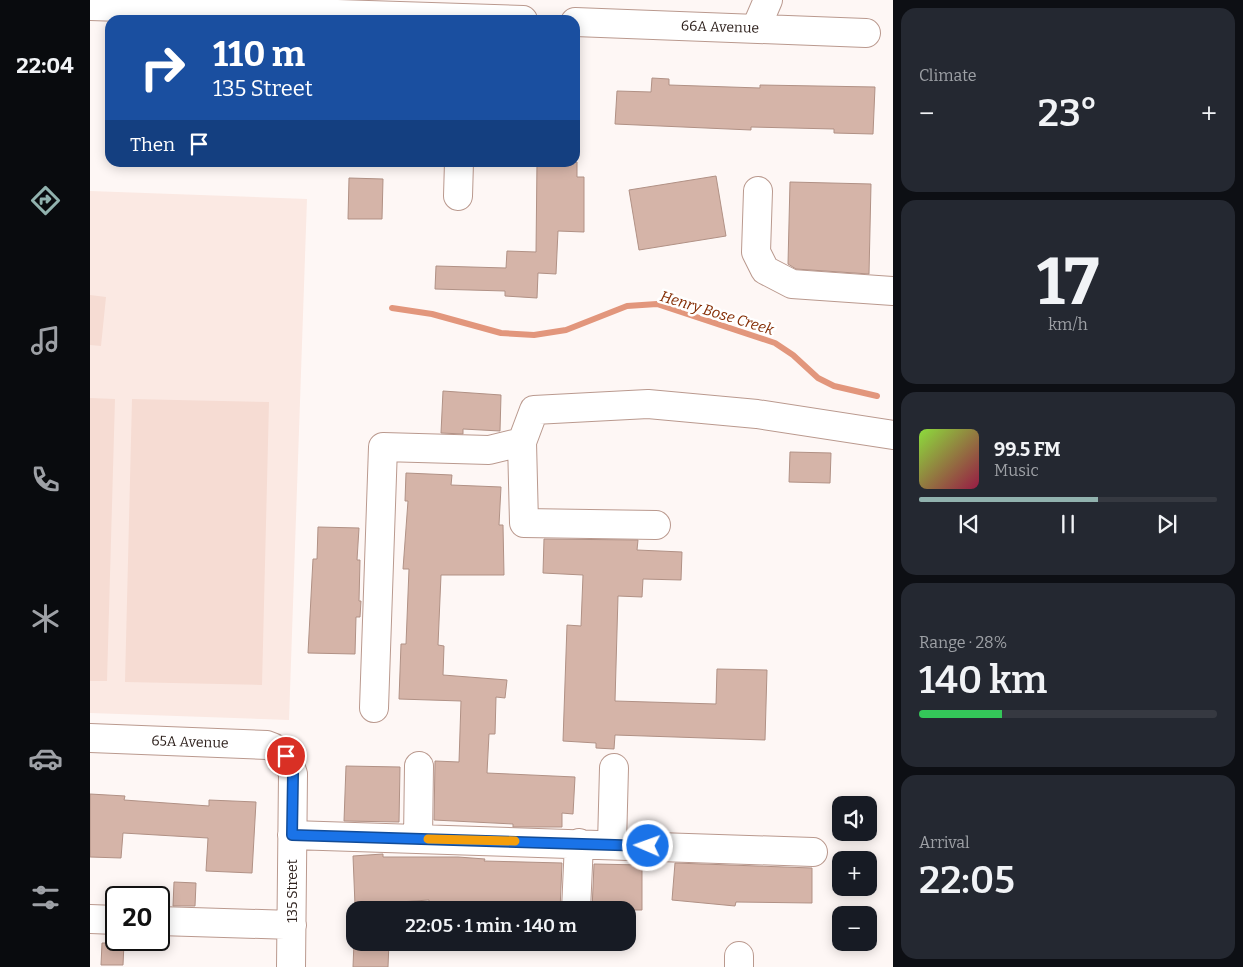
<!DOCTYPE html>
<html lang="en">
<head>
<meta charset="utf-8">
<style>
  body { margin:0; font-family:Bitter,serif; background:#242831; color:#f1f3f6; height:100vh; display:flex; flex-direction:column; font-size:19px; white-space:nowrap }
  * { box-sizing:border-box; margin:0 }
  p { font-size:16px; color:#9ea1a6 }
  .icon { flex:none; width:28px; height:28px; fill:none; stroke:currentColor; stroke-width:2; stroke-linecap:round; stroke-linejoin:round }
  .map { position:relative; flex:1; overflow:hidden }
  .panel { display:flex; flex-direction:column; gap:8px; padding:8px; background:#0d0f14; width:350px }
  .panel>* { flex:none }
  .guide { position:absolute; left:15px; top:15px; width:475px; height:152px; border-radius:15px; box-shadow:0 2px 12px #0003; background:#1a4fa0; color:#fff; overflow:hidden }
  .tools { position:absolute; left:742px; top:796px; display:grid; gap:10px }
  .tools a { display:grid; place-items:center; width:45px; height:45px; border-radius:10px; background:#171b24; box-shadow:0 2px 12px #0003; font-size:25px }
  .speed { position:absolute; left:15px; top:886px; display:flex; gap:10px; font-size:25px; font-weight:700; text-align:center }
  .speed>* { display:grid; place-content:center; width:65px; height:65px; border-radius:50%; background:#171b24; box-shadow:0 2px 12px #0003; line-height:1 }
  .speed .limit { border:2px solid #111; border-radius:8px; background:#fff; color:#111 }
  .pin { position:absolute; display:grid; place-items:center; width:42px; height:42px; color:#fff; margin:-21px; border:2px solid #fff; border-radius:50%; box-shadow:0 1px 5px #0007 }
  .me { position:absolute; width:55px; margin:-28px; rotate:272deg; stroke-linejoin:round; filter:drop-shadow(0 0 4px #0008) }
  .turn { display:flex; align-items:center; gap:18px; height:105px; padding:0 25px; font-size:22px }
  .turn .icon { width:65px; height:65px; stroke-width:2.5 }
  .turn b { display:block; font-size:35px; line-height:42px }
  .then { display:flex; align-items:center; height:48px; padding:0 25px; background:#0003; gap:10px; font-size:19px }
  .big { font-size:38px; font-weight:600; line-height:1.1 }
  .panel .tile { flex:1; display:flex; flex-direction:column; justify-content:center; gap:8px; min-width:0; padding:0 18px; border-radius:15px; background:#242831 }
  .panel .dial { align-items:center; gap:0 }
  .dial b { font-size:65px; line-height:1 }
  .song { display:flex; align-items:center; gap:15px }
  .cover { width:60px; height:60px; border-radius:8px; background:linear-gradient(135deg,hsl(90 70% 55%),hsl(340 70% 35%)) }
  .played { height:5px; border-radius:2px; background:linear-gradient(90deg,#91b2ae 60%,#363941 60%) }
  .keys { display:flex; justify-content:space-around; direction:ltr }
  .heat { display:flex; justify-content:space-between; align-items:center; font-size:28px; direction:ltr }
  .charge { height:8px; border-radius:4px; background:linear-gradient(90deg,#34c759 28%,#363941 0) }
  .trip { position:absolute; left:256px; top:901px; width:290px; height:50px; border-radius:15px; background:#171b24; box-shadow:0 2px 12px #0003; font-weight:600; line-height:50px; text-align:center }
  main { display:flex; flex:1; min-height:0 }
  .dock { display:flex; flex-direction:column; width:90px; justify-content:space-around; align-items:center; background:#090b0e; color:#9ea1a6 }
  .dock .icon { width:35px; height:35px }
  .dock .active { color:#91b2ae }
  .dock b { font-size:22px; color:#f1f3f6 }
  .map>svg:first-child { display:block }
  .built { fill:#fbe9e3 }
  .green { fill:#f6dcd3 }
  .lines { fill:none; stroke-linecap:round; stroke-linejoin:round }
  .stream { stroke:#e2967c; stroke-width:6 }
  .building { fill:#d5b4a8; stroke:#b19185 }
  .minor-casing { stroke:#ba998e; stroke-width:30 }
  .minor { stroke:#fff; stroke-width:28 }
  .route-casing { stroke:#114b97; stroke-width:12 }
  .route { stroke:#1a73e8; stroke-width:9 }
  .slow { stroke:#f59e0b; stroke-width:9 }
  .labels { text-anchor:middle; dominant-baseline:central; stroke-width:5; stroke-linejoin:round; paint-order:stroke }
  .street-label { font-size:14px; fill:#2d201c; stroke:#fff }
  .water-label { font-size:15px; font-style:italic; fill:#842c03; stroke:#fff }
</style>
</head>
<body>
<main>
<nav class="dock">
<b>22:04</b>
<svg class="icon active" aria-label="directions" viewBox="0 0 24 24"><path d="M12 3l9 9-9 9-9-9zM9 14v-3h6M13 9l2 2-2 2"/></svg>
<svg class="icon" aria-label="music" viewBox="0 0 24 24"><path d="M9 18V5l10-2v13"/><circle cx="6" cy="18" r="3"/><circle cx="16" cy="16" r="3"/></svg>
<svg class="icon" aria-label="phone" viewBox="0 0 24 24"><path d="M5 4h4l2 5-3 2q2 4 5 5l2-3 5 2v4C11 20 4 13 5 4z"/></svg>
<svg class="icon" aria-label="climate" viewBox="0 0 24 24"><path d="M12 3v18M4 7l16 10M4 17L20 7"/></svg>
<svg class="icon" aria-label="car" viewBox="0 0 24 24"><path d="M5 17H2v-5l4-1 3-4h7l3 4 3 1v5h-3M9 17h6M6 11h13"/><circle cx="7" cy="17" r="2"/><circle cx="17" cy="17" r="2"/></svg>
<svg class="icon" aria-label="filters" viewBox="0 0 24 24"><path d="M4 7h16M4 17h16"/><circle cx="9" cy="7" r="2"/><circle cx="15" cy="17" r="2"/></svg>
</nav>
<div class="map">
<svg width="803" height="967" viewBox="0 0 803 967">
  <rect width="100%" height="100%" fill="#fef7f5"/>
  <path class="built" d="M0,191L217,199L199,720L0,713Z"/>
  <path class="green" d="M0,295L16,297L11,346L0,345Z
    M0,398L25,399L17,681H0Z
    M42,399L179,402L172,685L35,682Z"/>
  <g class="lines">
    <path class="stream" d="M302,308L342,314L411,333L444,335L476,330L537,306L567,304L685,343L703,355L728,378L744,386L787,396"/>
  </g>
  <path class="building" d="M562,78L579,79V85L670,88V85L785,87L783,134L744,133V129L661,127V130L525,124L527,91L561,92Z
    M447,162H487V177H494V232L468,231L466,274L448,273L447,298L415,296V291L345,289L346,266L416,268L417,251L446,252Z
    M626,176L636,236L549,250L539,190Z
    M259,178L293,179L292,219H258Z
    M700,182L781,184L779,274L706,269L698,264Z
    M353,391L411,395L410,431L373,429V434L351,433Z
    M700,452L741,453L740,483L699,482Z
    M316,473L362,475L361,485L411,487L409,525H413L414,575H351L348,645L354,646L353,675L417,680L415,698L406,697L405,734H399L397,773L485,777L483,814L472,813V827H423V824L344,820L345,761L369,762L371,701L309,699L311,644H316L319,569H313L318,501H315Z
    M228,527L269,528L267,560H270L269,601H271L270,617H266L265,654L218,653L223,559H227Z
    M454,539L548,540L547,550L592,552L591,580L553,579L552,597L528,596L525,701L626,704L627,669L677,670L675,740L525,735L524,749L506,748V743L473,741L477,625L491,626L493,575L453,573Z
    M256,766L310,767L309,822L254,821Z
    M0,794L35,796L34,800L119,806V800L166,802L162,873L116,871L118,838L33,833L31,858L0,857Z
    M293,854V857H368L395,859L394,861L472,863L470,910H422V908L339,904V900L265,905L263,856Z
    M585,863L722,868V903L646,902L645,906L582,900Z
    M504,864L552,865V910H502Z
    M84,882L106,883L105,906H83Z
    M264,942H299L298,967H263Z
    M12,943H34L33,965H11Z"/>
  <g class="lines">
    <defs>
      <path id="minor" d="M0,6L433,20
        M485,22L776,33
        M666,28L678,0
        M668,191L666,252L675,270L702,284L803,291
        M368,196L369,162
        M432,442L434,523L566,525
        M284,708L293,447L399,450L432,442L444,410L558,404L667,414L803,435
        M0,738L177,745C193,750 198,759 203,774L201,967
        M202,835L723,852
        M328,839L329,766
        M522,844L524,768
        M486,910L489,843
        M0,919L26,920
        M69,921L202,925
        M649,967V956"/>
    </defs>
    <use href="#minor" class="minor-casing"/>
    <use href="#minor" class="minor"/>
  </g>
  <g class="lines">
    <defs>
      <path id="route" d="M196,756L203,774L202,835L558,846"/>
    </defs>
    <use href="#route" class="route-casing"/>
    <use href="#route" class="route"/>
    <path class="slow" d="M338,839L425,841"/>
  </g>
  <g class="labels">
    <g class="street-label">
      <text transform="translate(630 27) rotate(2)">66A Avenue</text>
      <text transform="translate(100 742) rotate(2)">65A Avenue</text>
      <text transform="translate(202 891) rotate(-90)">135 Street</text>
    </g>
    <g class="water-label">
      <text transform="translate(627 313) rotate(17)">Henry Bose Creek</text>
    </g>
  </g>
</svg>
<div class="tools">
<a><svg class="icon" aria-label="sound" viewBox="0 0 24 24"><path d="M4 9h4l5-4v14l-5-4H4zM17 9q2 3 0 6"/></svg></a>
<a>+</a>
<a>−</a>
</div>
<div class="speed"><div class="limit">20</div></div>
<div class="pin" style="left:196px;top:756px;background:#d93025"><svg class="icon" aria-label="arrive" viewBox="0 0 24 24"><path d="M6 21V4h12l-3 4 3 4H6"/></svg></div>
<svg class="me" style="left:558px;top:846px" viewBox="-20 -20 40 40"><circle r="17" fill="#1a73e8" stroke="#fff" stroke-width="3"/><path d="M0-11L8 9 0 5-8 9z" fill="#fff"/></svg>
<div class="trip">22:05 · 1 min · 140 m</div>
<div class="guide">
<div class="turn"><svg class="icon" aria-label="right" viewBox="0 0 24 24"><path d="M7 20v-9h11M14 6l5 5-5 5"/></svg><div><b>110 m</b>135 Street</div></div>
<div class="then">Then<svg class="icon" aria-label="arrive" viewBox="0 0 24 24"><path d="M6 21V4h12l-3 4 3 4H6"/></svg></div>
</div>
</div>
<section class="panel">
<div class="tile"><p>Climate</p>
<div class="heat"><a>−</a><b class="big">23°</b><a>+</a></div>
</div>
<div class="tile dial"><b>17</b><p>km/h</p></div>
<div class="tile">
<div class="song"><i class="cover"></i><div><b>99.5 FM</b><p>Music</p></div></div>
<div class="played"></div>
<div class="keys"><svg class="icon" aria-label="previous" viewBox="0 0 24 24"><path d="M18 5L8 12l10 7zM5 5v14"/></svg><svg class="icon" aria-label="pause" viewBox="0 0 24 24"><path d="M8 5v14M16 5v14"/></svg><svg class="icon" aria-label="next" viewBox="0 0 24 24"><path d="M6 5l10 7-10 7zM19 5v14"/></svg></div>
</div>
<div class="tile"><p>Range · 28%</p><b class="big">140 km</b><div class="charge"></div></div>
<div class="tile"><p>Arrival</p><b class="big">22:05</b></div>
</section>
</main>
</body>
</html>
